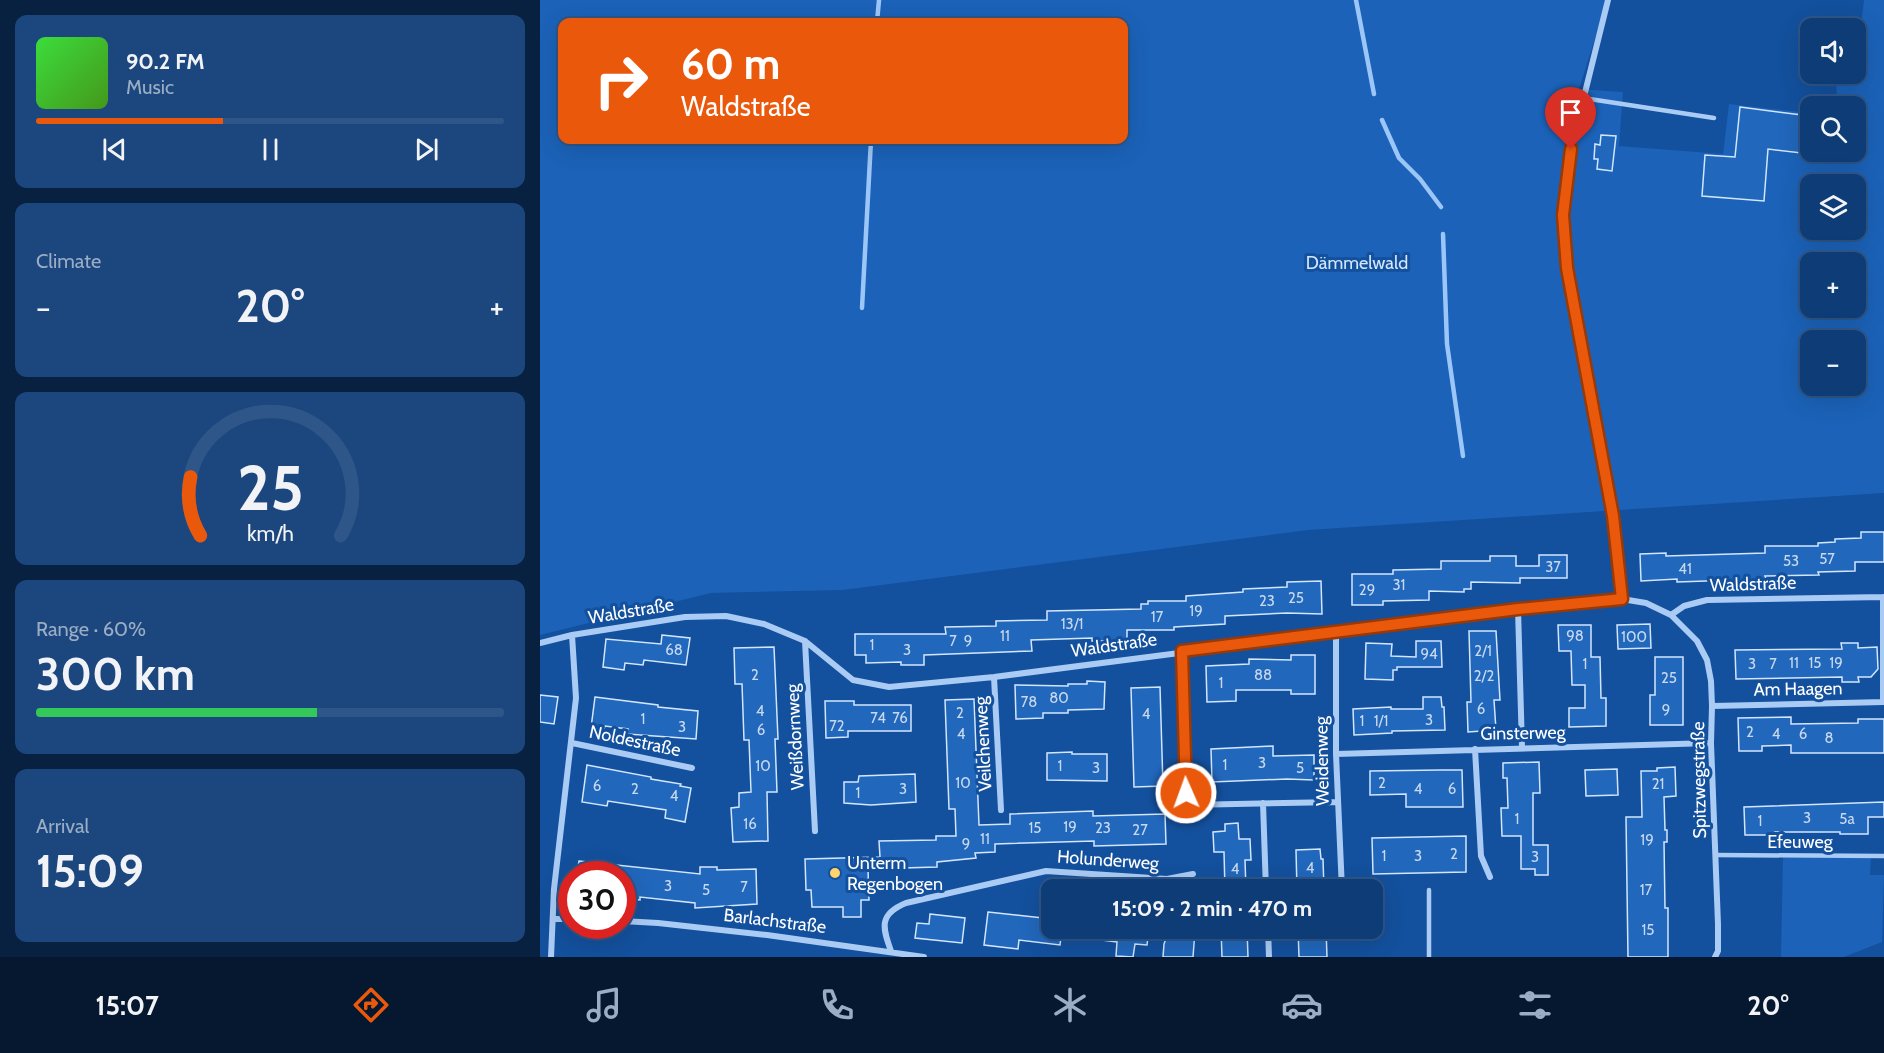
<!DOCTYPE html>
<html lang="en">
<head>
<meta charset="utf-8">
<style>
  body { margin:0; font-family:Cabin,sans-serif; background:#1c477e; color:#f1f3f6; height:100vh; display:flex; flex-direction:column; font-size:22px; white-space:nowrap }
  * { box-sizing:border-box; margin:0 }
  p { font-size:20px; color:#9badc5 }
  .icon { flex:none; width:33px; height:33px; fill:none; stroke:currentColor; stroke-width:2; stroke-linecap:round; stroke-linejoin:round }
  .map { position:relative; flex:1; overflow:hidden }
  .sheet { display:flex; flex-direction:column; gap:15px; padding:15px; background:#082141; width:540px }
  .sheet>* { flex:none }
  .banner { position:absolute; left:18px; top:18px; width:570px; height:126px; border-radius:12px; box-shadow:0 6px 24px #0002,0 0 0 2px #2e5688; background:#ea580c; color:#fff; overflow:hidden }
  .fabs { position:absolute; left:1260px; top:18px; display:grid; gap:12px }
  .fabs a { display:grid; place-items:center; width:66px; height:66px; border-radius:12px; background:#0e3c76; box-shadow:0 6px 24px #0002,0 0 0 2px #2e5688; font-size:30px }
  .speed { position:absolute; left:18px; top:861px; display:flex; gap:12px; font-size:30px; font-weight:700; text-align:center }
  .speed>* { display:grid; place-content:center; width:78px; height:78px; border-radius:50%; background:#0e3c76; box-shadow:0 6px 24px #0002,0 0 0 2px #2e5688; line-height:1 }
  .speed .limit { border:9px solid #d22; background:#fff; color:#111 }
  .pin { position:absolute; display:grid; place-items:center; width:51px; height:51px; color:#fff; margin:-62px -26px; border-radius:50% 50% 50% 0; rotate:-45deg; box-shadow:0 0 6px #0007 }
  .pin .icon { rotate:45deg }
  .me { position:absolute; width:66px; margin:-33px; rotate:358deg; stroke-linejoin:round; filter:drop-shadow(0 0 4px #0008) }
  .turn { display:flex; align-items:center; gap:21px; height:126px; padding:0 24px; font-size:27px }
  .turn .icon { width:78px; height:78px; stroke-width:2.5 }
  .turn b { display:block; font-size:42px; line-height:51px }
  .big { font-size:45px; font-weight:700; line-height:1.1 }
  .sheet .tile { flex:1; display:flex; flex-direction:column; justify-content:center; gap:9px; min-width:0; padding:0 21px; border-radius:12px; background:#1c477e }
  .sheet .dial { align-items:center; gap:0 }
  .dial svg { height:156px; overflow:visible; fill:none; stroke:#2e5688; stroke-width:7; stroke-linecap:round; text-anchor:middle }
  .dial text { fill:#f1f3f6; stroke:none }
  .song { display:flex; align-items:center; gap:18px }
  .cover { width:72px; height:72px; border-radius:9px; background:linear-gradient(135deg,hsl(120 70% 55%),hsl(100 70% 35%)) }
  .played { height:6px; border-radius:3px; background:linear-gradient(90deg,#ea580c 40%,#2e5688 40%) }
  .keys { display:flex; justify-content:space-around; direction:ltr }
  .heat { display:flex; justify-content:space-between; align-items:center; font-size:33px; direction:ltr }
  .charge { height:9px; border-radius:4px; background:linear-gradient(90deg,#34c759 60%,#2e5688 0) }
  .trip { position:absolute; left:501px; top:879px; width:342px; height:60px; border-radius:12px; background:#0e3c76; box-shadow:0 6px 24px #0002,0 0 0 2px #2e5688; font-weight:700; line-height:60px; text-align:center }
  .menu { display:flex; height:96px; justify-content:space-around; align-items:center; background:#06182f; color:#9badc5 }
  .menu .icon { width:42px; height:42px }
  .menu .current { color:#ea580c }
  .menu b { font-size:27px; color:#f1f3f6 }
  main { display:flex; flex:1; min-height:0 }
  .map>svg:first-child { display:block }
  .green { fill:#1b62b8; fill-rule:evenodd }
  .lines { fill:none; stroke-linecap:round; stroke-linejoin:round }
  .stream { stroke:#9cc6f7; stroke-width:4.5 }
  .building { fill:#2167bc; stroke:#d2e6fd; stroke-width:1.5 }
  .service { stroke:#aacbf4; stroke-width:4.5 }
  .minor { stroke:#aacbf4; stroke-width:6 }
  .route-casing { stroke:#983908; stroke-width:15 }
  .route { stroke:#ea580c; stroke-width:10 }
  .poi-dot { fill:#ffd46c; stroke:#13509d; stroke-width:2 }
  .labels { text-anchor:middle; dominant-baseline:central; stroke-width:6; stroke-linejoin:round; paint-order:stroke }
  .number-label { font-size:15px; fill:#c8d9ee }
  .park-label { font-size:18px; fill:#d2e6fd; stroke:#13509d }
  .street-label { font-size:18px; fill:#fff; stroke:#13509d }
  .poi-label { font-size:18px; fill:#fff; stroke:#13509d; text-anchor:start }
</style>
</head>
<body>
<main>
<section class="sheet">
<div class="tile">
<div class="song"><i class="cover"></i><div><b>90.2 FM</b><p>Music</p></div></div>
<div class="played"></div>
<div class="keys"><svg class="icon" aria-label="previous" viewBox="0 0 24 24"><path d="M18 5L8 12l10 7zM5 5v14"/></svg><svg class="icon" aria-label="pause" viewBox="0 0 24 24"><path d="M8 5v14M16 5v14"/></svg><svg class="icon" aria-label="next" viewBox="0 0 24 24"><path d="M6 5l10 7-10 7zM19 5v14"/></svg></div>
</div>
<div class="tile"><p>Climate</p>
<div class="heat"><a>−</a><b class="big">20°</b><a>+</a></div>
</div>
<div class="tile dial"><svg viewBox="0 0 100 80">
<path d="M14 69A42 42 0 1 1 86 69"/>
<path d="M14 69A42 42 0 0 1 9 39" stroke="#ea580c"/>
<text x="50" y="56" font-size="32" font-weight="700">25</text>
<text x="50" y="72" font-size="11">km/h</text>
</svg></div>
<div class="tile"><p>Range · 60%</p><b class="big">300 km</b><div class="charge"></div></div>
<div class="tile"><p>Arrival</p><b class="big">15:09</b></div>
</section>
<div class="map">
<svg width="1344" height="957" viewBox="0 0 1344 957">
  <rect width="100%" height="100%" fill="#13509d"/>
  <path class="green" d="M0,0H1067L1039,89L1083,92L1079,146L1183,154L1189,104L1270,113V152H1316V106H1297L1296,74H1316V34H1320L1324,0H1344V493L768,530L303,590L171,593L0,635ZM22,22H584V140H22ZM1270,184H1316V230H1270ZM1270,262H1316V308H1270ZM1270,340H1316V386H1270Z
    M1243,855L1331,856L1330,875H1344L1342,942L1304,957H1241Z"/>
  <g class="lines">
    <path class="stream" d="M816,0L834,94
      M337,22L339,0
      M842,120L859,158L880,179L901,207
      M903,234L907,344L923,456
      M322,308L331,140"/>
  </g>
  <path class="building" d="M1200,107L1270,116V154L1228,149L1224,201L1162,196L1165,155L1195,157Z
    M1061,135L1076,136L1072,171L1057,169L1058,159H1054L1055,144L1060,145Z
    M1321,532H1344V562H1315V571L1278,572L1279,575L1225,576L1226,579L1137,582V579L1101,581L1100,554L1126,553V556L1225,553V546H1278V543L1295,542V539L1321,538Z
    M999,555H1027V578H980V583L931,582V589H924V592L889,591V600L843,601V605H812V574H853V570L901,569V561H950V556H976V566H999Z
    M781,581L782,614L747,613L685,616V624L634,627V630H587V641H552V638L491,640L492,651L384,655V665H361V662L326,663V655H315V634H406L405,627L456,626V621L507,620V611L601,609V604H608V601H646V596L703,592V589L747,587V582Z
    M1110,624L1111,648L1078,649L1077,625Z
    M1018,625H1051V657H1060L1061,698H1066V726L1029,727V708H1045V685H1032L1031,651H1019Z
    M929,631H956L960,700H954L956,730L928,732L927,702H931Z
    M122,635L150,638L146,665L104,660L103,665L85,663L84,670L63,667L66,639L121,644Z
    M876,641H901L902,667H857V670H853V680L825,679L826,643L852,644L851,656L876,657Z
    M1301,643H1318V648L1337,647L1338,669L1331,677H1318L1319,682H1302V677L1196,679L1195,650L1302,649Z
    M234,647L238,739H235L237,792H227L228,841L193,842L191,808L199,807V793L211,792L209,740H204L202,684H195L194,648Z
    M751,655H775V694H751V690H696V701L667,702L666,666L709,664V659L751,660Z
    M1115,657H1143V725H1110V695H1115Z
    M547,681L565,682L564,709L528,710V713H503V718L476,719L475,685L528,686V684H547Z
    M620,687L623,786L594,787L591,688Z
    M0,695L18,697L14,724L0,722Z
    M55,697L118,705V707L158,711L156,739L87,734L88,729L65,726L64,729L51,728Z
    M883,697H901L902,707H904L905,730L852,731V733L814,735L813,709L851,707V709H883Z
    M434,699L439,825L470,824V814L553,811V816L625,814L626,844L554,846V841L455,844V852L435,853L436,858L397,862V867L328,869L329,900H321V917H303V907H272L271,890H266L265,859L340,857L339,841L396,840V836H416L415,809H409L405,700Z
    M285,701H314V705H371V731H308V737L286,738Z
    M1251,717V724L1318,723V719H1344V753H1251V745L1222,746V751H1199L1198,718Z
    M733,746V756L774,755V780L747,779L672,782L671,749Z
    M532,752V754H567V781L507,780V753Z
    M999,762L1000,793H993V845H1008V875H995V869H981V836H962L961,808H968L967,778H963V763Z
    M47,765L111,777V779L141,784L140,786L151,788L145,822L125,818L126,810L68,801L67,806L42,802Z
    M1135,767L1136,796L1124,797L1125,830H1127V842H1124L1125,908H1128V957H1088L1086,817H1102L1101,771H1117V768Z
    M1077,769L1078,795L1046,796L1045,770Z
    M901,770H922L923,807H866V794L830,795V771Z
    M375,774L376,802L331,805L304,803V782H318L319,776Z
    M1344,802V817H1328V834H1300V832H1235V835H1205L1204,807Z
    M698,823L699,839H710L711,860H705L706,890H685L684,852H674L673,832L685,831V824Z
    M926,836V872L833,874L832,838Z
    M780,849L781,859H783L784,890H757L756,850Z
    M39,861L160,874V867H177V870L216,869L217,904L155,908V903L100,897V900L82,898V874H37Z
    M448,912L512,919V928H522L520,945L479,940L478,949L444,945Z
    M390,914L425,918L422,943L375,938L377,923L389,924Z
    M531,928H609L607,945L595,944L593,957L576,956L577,942L531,936Z
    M630,928L655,931L653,957H623L624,944Z
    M681,928H707L708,957H682Z
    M758,928H786L787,957H759Z"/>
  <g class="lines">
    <path class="service" d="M1043,98L1174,118
      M1176,855L1344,856
      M889,890V957"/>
    <path class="minor" d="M1068,0L1031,149L1023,215L1027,268L1073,515L1082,599
      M1343,597V702
      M978,609L982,748
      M1131,615L1144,606L1167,600L1344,597
      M796,632V754L802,890
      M265,641L275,831
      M0,643L32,635L145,617L186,616L224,624L265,641L313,680L349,687L454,677L978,609L1082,599L1106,603L1131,615L1157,641L1167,660L1171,681L1172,706L1171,743L1178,924V951L1175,957
      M642,651L647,805L798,802
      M454,677L461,810
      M1172,706L1344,702
      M32,743L152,768
      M935,749L941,856L950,877
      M796,754L1171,743
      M723,803L726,890
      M13,919H32
      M82,921L118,923L227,935L384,957
      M728,928L729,957
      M351,951C342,927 339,914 366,903L506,871L627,879L653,874
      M11,957L14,889L36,698L32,635"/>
  </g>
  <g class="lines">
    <defs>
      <path id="route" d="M646,793L642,651L978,609L1082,599L1073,516L1027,268L1023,215L1031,149"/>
    </defs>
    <use href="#route" class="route-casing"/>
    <use href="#route" class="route"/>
  </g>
  <circle class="poi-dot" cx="295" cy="873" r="6"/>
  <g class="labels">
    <g class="number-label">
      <text x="1287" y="559">57</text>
      <text x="1251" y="561">53</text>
      <text x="1013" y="567">37</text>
      <text x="1145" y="569">41</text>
      <text x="859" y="585">31</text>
      <text x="827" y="590">29</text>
      <text x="756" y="598">25</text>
      <text x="727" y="601">23</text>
      <text x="656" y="611">19</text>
      <text x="617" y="617">17</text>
      <text x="532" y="624">13/1</text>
      <text x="465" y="636">11</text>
      <text x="1035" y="636">98</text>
      <text x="1094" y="637">100</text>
      <text x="413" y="641">7</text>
      <text x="428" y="641">9</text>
      <text x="332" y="645">1</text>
      <text x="134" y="650">68</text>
      <text x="367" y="650">3</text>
      <text x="943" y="651">2/1</text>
      <text x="889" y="654">94</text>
      <text x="1254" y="663">11</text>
      <text x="1275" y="663">15</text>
      <text x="1296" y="663">19</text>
      <text x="1045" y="664">1</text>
      <text x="1212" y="664">3</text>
      <text x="1233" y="664">7</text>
      <text x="215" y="675">2</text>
      <text x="723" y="675">88</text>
      <text x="944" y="676">2/2</text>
      <text x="1129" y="678">25</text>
      <text x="681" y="683">1</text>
      <text x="519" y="698">80</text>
      <text x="489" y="702">78</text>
      <text x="941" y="709">6</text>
      <text x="1126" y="710">9</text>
      <text x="220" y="711">4</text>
      <text x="420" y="713">2</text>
      <text x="606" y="714">4</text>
      <text x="338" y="718">74</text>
      <text x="360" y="718">76</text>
      <text x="103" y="719">1</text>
      <text x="889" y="720">3</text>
      <text x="822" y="721">1</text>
      <text x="841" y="721">1/1</text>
      <text x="297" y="726">72</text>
      <text x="142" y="727">3</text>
      <text x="221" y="730">6</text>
      <text x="1210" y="732">2</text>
      <text x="421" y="734">4</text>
      <text x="1236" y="734">4</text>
      <text x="1263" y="734">6</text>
      <text x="1289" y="738">8</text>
      <text x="722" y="763">3</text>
      <text x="685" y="765">1</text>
      <text x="223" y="766">10</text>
      <text x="520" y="766">1</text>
      <text x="556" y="768">3</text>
      <text x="760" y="768">5</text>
      <text x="423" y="783">10</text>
      <text x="842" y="783">2</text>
      <text x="1118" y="784">21</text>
      <text x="57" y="786">6</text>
      <text x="95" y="789">2</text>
      <text x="363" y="789">3</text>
      <text x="878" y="789">4</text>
      <text x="912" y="789">6</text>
      <text x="318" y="793">1</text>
      <text x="134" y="796">4</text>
      <text x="1267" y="818">3</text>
      <text x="977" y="819">1</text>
      <text x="1307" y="819">5a</text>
      <text x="1220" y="821">1</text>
      <text x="210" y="824">16</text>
      <text x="530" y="827">19</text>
      <text x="495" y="828">15</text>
      <text x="563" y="828">23</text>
      <text x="600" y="830">27</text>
      <text x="445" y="839">11</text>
      <text x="1107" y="840">19</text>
      <text x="426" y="844">9</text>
      <text x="914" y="854">2</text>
      <text x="844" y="856">1</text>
      <text x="878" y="856">3</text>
      <text x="995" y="857">3</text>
      <text x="770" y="868">4</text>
      <text x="695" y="869">4</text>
      <text x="128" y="886">3</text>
      <text x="204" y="887">7</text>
      <text x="166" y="890">5</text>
      <text x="1106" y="890">17</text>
      <text x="1108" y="930">15</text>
    </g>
    <g class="park-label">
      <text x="817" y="263">Dämmelwald</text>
    </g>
    <g class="street-label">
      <text transform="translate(1213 584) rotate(-2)">Waldstraße</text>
      <text transform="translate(91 611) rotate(-9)">Waldstraße</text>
      <text transform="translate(574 645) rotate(-8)">Waldstraße</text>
      <text transform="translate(1258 689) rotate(-1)">Am Haagen</text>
      <text transform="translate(983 733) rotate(-1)">Ginsterweg</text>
      <text transform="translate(255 737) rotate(-93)">Weißdornweg</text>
      <text transform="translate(95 741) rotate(12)">Noldestraße</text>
      <text transform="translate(443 744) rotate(-93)">Veilchenweg</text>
      <text transform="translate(782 761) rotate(-91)">Weidenweg</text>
      <text transform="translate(1159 780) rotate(-91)">Spitzwegstraße</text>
      <text x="1260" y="842">Efeuweg</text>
      <text transform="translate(568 860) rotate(4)">Holunderweg</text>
      <text transform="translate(235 921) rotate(7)">Barlachstraße</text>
    </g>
    <g class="poi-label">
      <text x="307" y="863">Unterm<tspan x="307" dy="21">Regenbogen</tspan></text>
    </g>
  </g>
</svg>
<div class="fabs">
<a><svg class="icon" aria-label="sound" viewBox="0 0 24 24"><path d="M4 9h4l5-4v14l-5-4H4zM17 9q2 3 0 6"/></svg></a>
<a><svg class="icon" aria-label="search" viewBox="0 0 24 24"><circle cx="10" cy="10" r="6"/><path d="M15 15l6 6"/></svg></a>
<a><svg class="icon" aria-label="layers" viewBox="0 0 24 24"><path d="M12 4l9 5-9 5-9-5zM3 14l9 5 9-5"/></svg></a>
<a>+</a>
<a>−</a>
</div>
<div class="speed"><div class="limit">30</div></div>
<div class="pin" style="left:1031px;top:149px;background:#d93025"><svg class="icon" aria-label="arrive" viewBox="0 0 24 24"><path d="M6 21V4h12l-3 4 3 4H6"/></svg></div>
<svg class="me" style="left:646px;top:793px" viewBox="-20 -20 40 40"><circle r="17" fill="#ea580c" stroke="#fff" stroke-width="3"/><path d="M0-11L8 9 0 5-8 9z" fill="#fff"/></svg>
<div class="trip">15:09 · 2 min · 470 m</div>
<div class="banner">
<div class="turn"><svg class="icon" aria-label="right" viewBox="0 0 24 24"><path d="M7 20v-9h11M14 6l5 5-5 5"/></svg><div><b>60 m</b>Waldstraße</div></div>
</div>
</div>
</main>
<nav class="menu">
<b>15:07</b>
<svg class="icon current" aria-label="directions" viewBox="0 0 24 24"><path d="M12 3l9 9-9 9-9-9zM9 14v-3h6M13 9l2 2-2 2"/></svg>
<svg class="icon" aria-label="music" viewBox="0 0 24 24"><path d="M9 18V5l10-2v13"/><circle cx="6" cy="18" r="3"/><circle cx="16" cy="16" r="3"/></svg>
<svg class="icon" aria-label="phone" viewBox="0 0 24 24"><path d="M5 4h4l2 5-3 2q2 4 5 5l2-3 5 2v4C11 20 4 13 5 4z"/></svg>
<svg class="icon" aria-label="climate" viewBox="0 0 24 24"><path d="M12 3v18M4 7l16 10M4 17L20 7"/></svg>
<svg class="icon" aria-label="car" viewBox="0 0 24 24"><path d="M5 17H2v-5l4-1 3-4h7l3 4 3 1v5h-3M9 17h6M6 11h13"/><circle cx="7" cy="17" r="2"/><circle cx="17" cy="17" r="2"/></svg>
<svg class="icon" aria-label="filters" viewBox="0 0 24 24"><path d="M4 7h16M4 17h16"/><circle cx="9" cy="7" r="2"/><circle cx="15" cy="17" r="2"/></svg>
<b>20°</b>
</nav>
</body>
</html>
